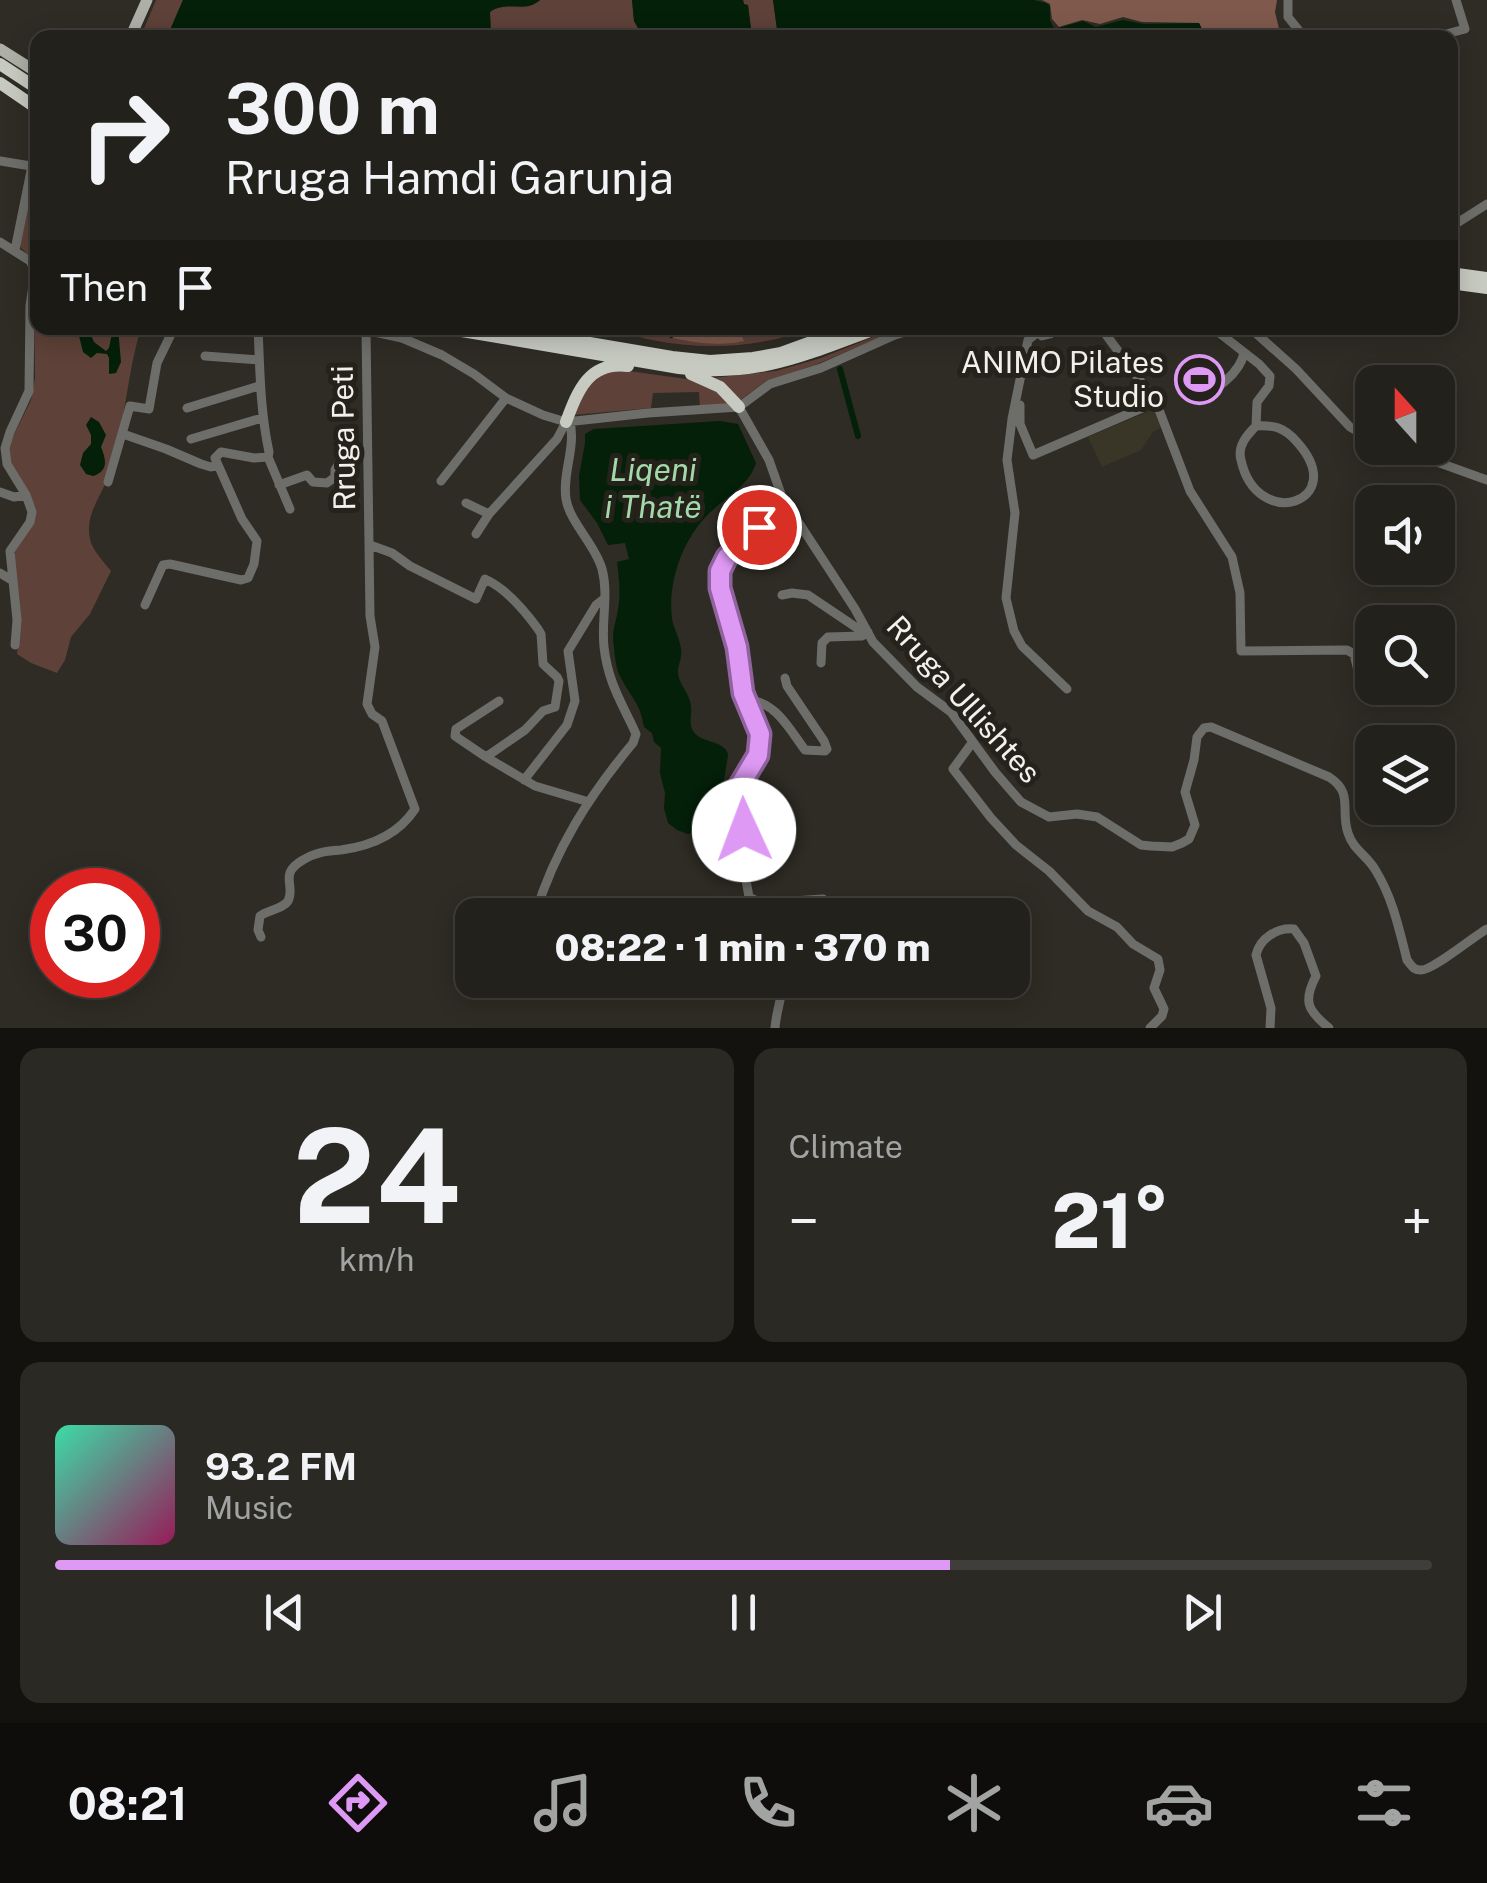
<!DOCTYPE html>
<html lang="en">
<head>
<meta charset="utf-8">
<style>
  body { margin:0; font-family:"Public Sans",sans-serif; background:#2a2924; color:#f1f3f6; height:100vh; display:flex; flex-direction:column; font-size:38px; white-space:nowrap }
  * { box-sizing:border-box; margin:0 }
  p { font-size:32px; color:#a2a3a3 }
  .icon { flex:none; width:55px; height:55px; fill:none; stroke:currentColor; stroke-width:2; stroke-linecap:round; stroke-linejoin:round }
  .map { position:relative; height:1028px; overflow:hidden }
  .details { display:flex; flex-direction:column; gap:20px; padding:20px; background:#13120f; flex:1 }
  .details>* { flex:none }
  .hud { position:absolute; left:30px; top:30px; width:1428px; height:305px; border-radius:20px; box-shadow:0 5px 25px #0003,0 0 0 2px #3f3e3a; background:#22211b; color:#f1f3f6; overflow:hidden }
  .needle { width:65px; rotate:339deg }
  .buttons { position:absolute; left:1355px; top:365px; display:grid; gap:20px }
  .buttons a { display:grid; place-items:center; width:100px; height:100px; border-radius:20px; background:#22211b; box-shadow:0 5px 25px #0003,0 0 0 2px #3f3e3a; font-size:50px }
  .speed { position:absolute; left:30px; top:868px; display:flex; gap:20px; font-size:50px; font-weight:700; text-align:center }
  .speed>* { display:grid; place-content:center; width:130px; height:130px; border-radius:50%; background:#22211b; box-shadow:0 5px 25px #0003,0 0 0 2px #3f3e3a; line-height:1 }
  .speed .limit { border:15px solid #d22; background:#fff; color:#111 }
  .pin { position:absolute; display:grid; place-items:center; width:85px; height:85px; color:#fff; margin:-42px; border:5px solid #fff; border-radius:50%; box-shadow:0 2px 10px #0007 }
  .me { position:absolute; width:110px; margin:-55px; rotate:358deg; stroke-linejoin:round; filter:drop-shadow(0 0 8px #0008) }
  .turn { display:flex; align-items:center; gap:35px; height:210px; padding:0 30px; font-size:45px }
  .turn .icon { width:130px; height:130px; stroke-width:2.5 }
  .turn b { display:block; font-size:70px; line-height:85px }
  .then { display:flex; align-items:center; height:95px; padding:0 30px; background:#0003; gap:20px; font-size:38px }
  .big { font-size:75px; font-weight:800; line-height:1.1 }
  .details .widget { flex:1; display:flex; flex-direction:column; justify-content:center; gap:15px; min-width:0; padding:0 35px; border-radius:20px; background:#2a2924 }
  .details .dial { align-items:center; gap:0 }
  .dial b { font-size:130px; line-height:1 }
  .song { display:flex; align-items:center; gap:30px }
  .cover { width:120px; height:120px; border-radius:15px; background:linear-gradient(135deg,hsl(160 70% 55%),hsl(330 70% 35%)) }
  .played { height:10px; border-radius:5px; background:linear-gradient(90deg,#dd99f3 65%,#3f3e3a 65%) }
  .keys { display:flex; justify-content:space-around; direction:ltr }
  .heat { display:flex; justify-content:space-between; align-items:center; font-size:55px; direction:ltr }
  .details .tiles { flex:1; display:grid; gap:20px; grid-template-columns:1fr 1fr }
  .widget:last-child { grid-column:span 2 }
  .trip { position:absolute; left:455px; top:898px; width:575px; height:100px; border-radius:20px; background:#22211b; box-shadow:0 5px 25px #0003,0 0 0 2px #3f3e3a; font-weight:800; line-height:100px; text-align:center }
  .tab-bar { display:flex; height:160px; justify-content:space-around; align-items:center; background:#0e0d0b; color:#a2a3a3 }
  .tab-bar .icon { width:70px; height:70px }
  .tab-bar .selected { color:#dd99f3 }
  .tab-bar b { font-size:45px; color:#f1f3f6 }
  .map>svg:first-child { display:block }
  .built { fill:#393527 }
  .green { fill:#5e4138 }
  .forest { fill:#7f594c }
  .water { fill:#042009 }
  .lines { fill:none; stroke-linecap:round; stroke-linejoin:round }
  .canal { stroke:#042009; stroke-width:6 }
  .minor { stroke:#6d6e6a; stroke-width:9 }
  .major { stroke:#aeb0a8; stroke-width:11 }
  .highway { stroke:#c7cac0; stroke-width:12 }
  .route-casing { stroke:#90639e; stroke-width:25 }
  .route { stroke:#dd99f3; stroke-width:18 }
  .labels { text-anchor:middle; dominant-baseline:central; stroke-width:10; stroke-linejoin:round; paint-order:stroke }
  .poi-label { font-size:30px; fill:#f3f1ec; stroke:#25221b; text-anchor:end }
  .street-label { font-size:30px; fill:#f3f1ec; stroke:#25221b }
  .water-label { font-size:32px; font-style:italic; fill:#a3d8a9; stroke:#25221b }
</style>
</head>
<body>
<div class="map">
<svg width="1487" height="1028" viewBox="0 0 1487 1028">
  <rect width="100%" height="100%" fill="#2e2c24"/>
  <path class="built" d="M1154,409L1162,427L1153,432L1141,450L1102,467L1088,437Z"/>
  <path class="green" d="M156,0H183L167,37L140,38Z
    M540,0H632L634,21L643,37H491L490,12C502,0 514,4 530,6Z
    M743,0H773L778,37H752L748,6L744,4Z
    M33,173H37V263L21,248L20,245Z
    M37,279L38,328H141C126,377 125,431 107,480C99,499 85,516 90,539C92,550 104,562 111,571L90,614L71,637L65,660L57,673L31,663L17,654L20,619L14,556L16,548L34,520L6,451L31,400L35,378L34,308Z
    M599,328H814C761,347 708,351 652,340C634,336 617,330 599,328Z
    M883,333L884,336L815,365L766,381L736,403L700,407L699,392L653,393L651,408L573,415L589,379L614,369L694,380L776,371L821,358Z"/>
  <path class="forest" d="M1042,0H1277L1275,12L1281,37H1206L1199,23L1142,22L1123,17L1100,24L1082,20L1059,27L1052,19L1050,4Z
    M671,328H697L699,332L741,334L744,341C719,347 691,342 667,337Z"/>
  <path class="water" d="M183,0H540C525,14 508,0 490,12L491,37H167Z
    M632,0H743L744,4L748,5L752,37H643L634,21Z
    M773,0H1034L1046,3L1050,6V20L1054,29L1083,21L1096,27L1123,20L1144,24L1199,23L1206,37H778Z
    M77,328H88L94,342L106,351L109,348L113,328H118L121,362L116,373L109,374V358L107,354L97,353L91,358L83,352Z
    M91,417L99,422L106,435L101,447C106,459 109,471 93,476L86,474L80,465L83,453L91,444V435L86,425Z
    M720,421L738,424L756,463C750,483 730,495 715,508C685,533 667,579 672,619C674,631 683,643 681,656C680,665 676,668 679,678C682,688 690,695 691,706C692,713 689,722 692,729C698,744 724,739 728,754C728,757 723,787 722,791L725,795L726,807L723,811L725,815L721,824L688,834L677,830L668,823L664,808L665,793L660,773L661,748L654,742L652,733L644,727C640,702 631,698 621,678C616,670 615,657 614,647C611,629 616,625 618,609C621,594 619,577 617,562L629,559L625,543L608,545L597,523L580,500L579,476L585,443V434L594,429Z"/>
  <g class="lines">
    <path class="canal" d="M671,335L674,328
      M840,369L858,436"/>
    <path class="minor" d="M1288,0V17L1305,38
      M1431,38L1465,29L1456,0
      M0,161L37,167
      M1454,225L1487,204
      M0,242L30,261L35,271L30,306L29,391L10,432L5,448L7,464L26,495L32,512L30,522L10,551L17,620L15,645
      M15,250L32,166
      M258,328C260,370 260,410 269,452L268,457L290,509
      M356,328L402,338L442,355L474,374L506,398L543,415L566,422L648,413L739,407L770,384L821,368L895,335L918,328
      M1034,328L1042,336L1050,334L1055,328
      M1101,328L1156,402L1190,491L1232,557L1240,593L1241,651L1347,650L1354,654L1358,671
      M1213,328L1259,364L1270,376L1269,386L1257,402L1256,426C1247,435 1237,446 1241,460C1257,533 1351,502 1297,442C1284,427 1274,425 1256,426
      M1250,328L1296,369L1350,427L1372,440
      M1037,333L1028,340L1012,419L1007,460L1015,513L1006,598L1014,631L1022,646L1067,689
      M205,356L259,360
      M1197,398C1216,391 1240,373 1244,353
      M1020,405V424L1033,455L1156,402
      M739,407L769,460L782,497L855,609L873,642L917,687L951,712L995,772L1021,802L1049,817L1077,814L1097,817L1141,845L1151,846L1172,847L1182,843L1189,839L1195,825L1185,792L1194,760L1197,737L1204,728L1211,727L1329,777C1354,793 1340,810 1348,833C1353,850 1368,856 1376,871C1393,899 1399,929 1407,960C1412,966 1413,970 1421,970C1432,971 1474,936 1487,929
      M187,408L259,386
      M123,434L166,449L201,464L211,467L217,465
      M191,439L262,418
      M1398,448L1487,480
      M441,481L506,398
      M108,482L130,406L149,409L157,363L174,328
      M279,485L307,475L313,482L327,483L335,477V470L340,462L367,453
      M0,492L14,497L26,495
      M782,497L759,527L727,557L720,571L721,588L737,647L743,693L760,734L758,755L737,790L736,800L746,843V880L749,897L761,903L823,899L829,905L827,915
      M466,503L489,514
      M476,534L489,514L557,439L566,422
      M370,545L392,553L410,566L476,599L485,579C505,588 525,611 538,629L541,634L543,664L557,677L559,681L555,707
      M0,573L13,581
      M782,595L792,593L808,595L857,628L868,632
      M145,605L163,565L170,564L241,580L248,578L254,564L257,541L242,519L215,458L221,452L254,458L268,457
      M821,663L822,643L828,637L862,636L868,632
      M746,699C776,702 788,727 805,750L825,751L827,749L824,741L787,686L785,678
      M499,701L456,729L455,736L486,757L535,786L589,802
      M972,743L953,769L991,818L1016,845L1049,871L1088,911L1117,927L1133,944L1158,959L1160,970L1154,988L1164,1009L1162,1016L1150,1028
      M486,757L525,730L543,711L555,707
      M524,780L567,725L575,701L568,651L596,605L605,598
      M535,915C555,849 589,796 633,743L636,734C622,703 608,683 604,647C601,621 609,595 602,569C595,544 570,523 566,499C562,473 576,448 570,422
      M261,937L258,930L260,916C268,910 283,909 288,901C296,886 278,874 303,860C316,852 327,851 341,850C371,846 398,835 415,809L382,721L372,714L367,704L375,647L370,616L366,330
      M775,1028C776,1011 783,997 782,980
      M1270,1028L1271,1008L1256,955C1260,938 1278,927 1294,929L1304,943L1316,976C1303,1001 1307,1010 1329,1028"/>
    <path class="major" d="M130,38L147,0
      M0,49L38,73"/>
    <path class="highway" d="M0,64L38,89
      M0,83L38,109
      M1450,273L1487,278
      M1450,283L1487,288
      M444,328L679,368C758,378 807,354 878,328
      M502,328L672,357L710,361L753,358L781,353L850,328
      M691,374L720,387L739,407
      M566,422C578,390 589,361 628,366"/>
  </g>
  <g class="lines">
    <defs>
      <path id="route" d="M744,830L736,800L737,790L758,755L760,734L743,693L737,647L720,588V571L727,557L759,527"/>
    </defs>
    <use href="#route" class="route-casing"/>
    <use href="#route" class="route"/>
  </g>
  <defs>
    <symbol id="stadium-ring" viewBox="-11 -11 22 22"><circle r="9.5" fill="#25221b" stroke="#dd99f3" stroke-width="1.5"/><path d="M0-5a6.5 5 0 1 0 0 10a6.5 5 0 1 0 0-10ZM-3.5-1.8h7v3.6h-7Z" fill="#dd99f3"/></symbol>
  </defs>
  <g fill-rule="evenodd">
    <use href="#stadium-ring" x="1172" y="352" width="55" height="55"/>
  </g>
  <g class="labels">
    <g class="poi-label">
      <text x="1164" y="362">ANIMO Pilates<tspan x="1164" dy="34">Studio</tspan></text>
    </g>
    <g class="street-label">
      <text transform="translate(343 438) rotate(-91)">Rruga Peti</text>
      <text transform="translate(964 699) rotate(48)">Rruga Ullishtes</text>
    </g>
    <g class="water-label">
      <text x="653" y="469">Liqeni<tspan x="653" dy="37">i Thatë</tspan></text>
    </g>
  </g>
</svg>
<div class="buttons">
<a><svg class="needle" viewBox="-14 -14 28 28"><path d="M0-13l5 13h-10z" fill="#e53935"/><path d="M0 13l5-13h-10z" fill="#a2a3a3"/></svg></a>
<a><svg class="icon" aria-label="sound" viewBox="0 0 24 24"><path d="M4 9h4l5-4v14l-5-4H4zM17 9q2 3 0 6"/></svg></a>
<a><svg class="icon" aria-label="search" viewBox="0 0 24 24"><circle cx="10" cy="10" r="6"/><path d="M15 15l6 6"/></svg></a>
<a><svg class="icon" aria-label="layers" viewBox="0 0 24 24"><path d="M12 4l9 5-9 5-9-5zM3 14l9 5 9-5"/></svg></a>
</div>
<div class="speed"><div class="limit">30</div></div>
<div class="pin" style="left:759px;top:527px;background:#d93025"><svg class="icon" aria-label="arrive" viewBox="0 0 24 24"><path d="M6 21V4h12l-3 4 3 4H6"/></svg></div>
<svg class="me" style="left:744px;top:830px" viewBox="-20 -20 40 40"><circle r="19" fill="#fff"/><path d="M0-13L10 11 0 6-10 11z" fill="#dd99f3"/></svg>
<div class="trip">08:22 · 1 min · 370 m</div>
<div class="hud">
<div class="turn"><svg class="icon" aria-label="right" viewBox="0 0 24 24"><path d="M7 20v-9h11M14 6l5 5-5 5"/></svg><div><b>300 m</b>Rruga Hamdi Garunja</div></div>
<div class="then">Then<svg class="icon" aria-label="arrive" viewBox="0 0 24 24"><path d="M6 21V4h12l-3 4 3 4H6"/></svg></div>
</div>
</div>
<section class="details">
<div class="tiles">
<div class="widget dial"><b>24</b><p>km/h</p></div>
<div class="widget"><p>Climate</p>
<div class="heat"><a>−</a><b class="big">21°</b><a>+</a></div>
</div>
<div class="widget">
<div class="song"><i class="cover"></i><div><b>93.2 FM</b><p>Music</p></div></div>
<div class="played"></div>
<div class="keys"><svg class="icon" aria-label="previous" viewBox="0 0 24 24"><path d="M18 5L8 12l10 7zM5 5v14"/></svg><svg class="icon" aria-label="pause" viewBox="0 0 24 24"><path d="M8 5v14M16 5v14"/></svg><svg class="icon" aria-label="next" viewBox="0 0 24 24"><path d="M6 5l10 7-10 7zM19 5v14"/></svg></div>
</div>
</div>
</section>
<nav class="tab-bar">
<b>08:21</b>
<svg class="icon selected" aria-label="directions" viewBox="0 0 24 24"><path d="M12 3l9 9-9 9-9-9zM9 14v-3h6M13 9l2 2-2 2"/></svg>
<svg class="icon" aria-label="music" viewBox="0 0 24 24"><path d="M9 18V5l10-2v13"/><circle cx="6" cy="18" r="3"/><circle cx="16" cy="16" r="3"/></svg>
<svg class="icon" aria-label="phone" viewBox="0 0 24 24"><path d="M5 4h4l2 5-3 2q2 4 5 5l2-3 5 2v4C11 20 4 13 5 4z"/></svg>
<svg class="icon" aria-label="climate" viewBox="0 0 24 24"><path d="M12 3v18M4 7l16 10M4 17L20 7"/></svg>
<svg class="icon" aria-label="car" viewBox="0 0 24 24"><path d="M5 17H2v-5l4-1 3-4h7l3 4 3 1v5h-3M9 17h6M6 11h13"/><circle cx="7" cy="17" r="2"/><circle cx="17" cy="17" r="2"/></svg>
<svg class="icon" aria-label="filters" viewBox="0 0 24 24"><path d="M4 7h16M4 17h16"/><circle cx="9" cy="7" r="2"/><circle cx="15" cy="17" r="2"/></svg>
</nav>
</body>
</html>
